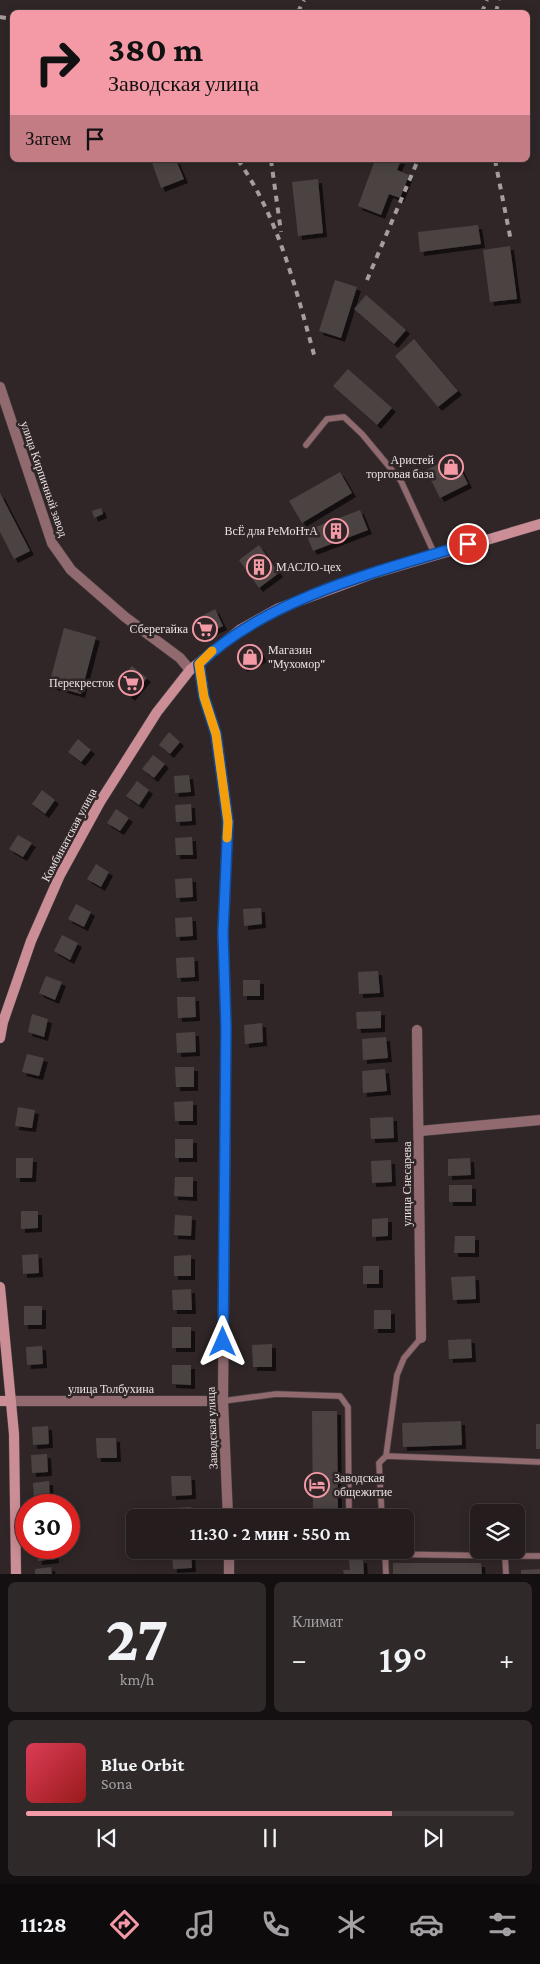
<!DOCTYPE html>
<html lang="ru">
<head>
<meta charset="utf-8">
<style>
  body { margin:0; font-family:"Crimson Pro",serif; background:#30292a; color:#f1f3f6; height:100vh; display:flex; flex-direction:column; font-size:19px; white-space:nowrap }
  * { box-sizing:border-box; margin:0 }
  p { font-size:16px; color:#a3a1a4 }
  .icon { flex:none; width:28px; height:28px; fill:none; stroke:currentColor; stroke-width:2; stroke-linecap:round; stroke-linejoin:round }
  .map { position:relative; height:1574px; overflow:hidden }
  .sheet { display:flex; flex-direction:column; gap:8px; padding:8px; background:#140f10; flex:1 }
  .sheet>* { flex:none }
  .banner { position:absolute; left:10px; top:10px; width:520px; height:152px; border-radius:8px; box-shadow:0 2px 12px #0003,0 0 0 1px #413a3b; background:#f49aa6; color:#111; overflow:hidden }
  .tools { position:absolute; left:470px; top:1504px; display:grid; gap:10px }
  .tools a { display:grid; place-items:center; width:55px; height:55px; border-radius:8px; background:#241c1d; box-shadow:0 2px 12px #0003,0 0 0 1px #413a3b; font-size:25px }
  .speed { position:absolute; left:15px; top:1494px; display:flex; gap:10px; font-size:25px; font-weight:700; text-align:center }
  .speed>* { display:grid; place-content:center; width:65px; height:65px; border-radius:50%; background:#241c1d; box-shadow:0 2px 12px #0003,0 0 0 1px #413a3b; line-height:1 }
  .speed .limit { border:8px solid #d22; background:#fff; color:#111 }
  .pin { position:absolute; display:grid; place-items:center; width:42px; height:42px; color:#fff; margin:-21px; border:2px solid #fff; border-radius:50%; box-shadow:0 1px 5px #0007 }
  .me { position:absolute; width:55px; margin:-28px; rotate:0deg; stroke-linejoin:round; filter:drop-shadow(0 0 4px #0008) }
  .turn { display:flex; align-items:center; gap:18px; height:105px; padding:0 15px; font-size:22px }
  .turn .icon { width:65px; height:65px; stroke-width:2.5 }
  .turn b { display:block; font-size:35px; line-height:42px }
  .then { display:flex; align-items:center; height:48px; padding:0 15px; background:#0003; gap:10px; font-size:19px }
  .big { font-size:38px; font-weight:600; line-height:1.1 }
  .sheet .widget { flex:1; display:flex; flex-direction:column; justify-content:center; gap:8px; min-width:0; padding:0 18px; border-radius:8px; background:#30292a }
  .sheet .dial { align-items:center; gap:0 }
  .dial b { font-size:65px; line-height:1 }
  .song { display:flex; align-items:center; gap:15px }
  .cover { width:60px; height:60px; border-radius:8px; background:linear-gradient(135deg,hsl(350 70% 55%),hsl(0 70% 35%)) }
  .played { height:5px; border-radius:2px; background:linear-gradient(90deg,#f49aa6 75%,#413a3b 75%) }
  .keys { display:flex; justify-content:space-around; direction:ltr }
  .heat { display:flex; justify-content:space-between; align-items:center; font-size:28px; direction:ltr }
  .sheet .tiles { flex:1; display:grid; gap:8px; grid-template-columns:1fr 1fr }
  .widget:last-child { grid-column:span 2 }
  .trip { position:absolute; left:126px; top:1509px; width:288px; height:50px; border-radius:8px; background:#241c1d; box-shadow:0 2px 12px #0003,0 0 0 1px #413a3b; font-weight:600; line-height:50px; text-align:center }
  .tab-bar { display:flex; height:80px; justify-content:space-around; align-items:center; background:#0e0b0c; color:#a3a1a4 }
  .tab-bar .icon { width:35px; height:35px }
  .tab-bar .on { color:#f49aa6 }
  .tab-bar b { font-size:22px; color:#f1f3f6 }
  .map>svg:first-child { display:block }
  .building { fill:#4c4243; filter:url(#shadow) }
  .lines { fill:none; stroke-linecap:round; stroke-linejoin:round }
  .lane-casing { stroke:#4e4445; stroke-width:7 }
  .street-casing { stroke:#4e4445; stroke-width:11 }
  .secondary-casing { stroke:#4e4445; stroke-width:11 }
  .lane { stroke:#906a6f; stroke-width:5.5 }
  .street { stroke:#906a6f; stroke-width:10 }
  .secondary { stroke:#cb8e96; stroke-width:10 }
  .rail { stroke:#a59d9e; stroke-width:4; stroke-dasharray:6 6; stroke-linecap:butt }
  .route-casing { stroke:#114b97; stroke-width:12 }
  .route { stroke:#1a73e8; stroke-width:9 }
  .slow { stroke:#f59e0b; stroke-width:9 }
  .labels { text-anchor:middle; dominant-baseline:central; stroke-width:5; stroke-linejoin:round; paint-order:stroke }
  .poi-label { font-size:12px; fill:#e9e2e3; stroke:#302627; text-anchor:end }
  .street-label { font-size:12px; fill:#e9e2e3; stroke:#302627 }
</style>
</head>
<body>
<div class="map">
<svg width="540" height="1574" viewBox="0 0 540 1574">
  <defs>
    <filter id="shadow"><feDropShadow dx="4" dy="4" stdDeviation="0" flood-color="#0009"/></filter>
  </defs>
  <rect width="100%" height="100%" fill="#302627"/>
  <path class="building" d="M151,160H176L184,179L161,188Z
    M375,160H401L397,170L409,175L400,198L389,194L381,215L358,206Z
    M318,179L323,233L298,236L292,182Z
    M478,225L481,244L420,252L418,232Z
    M510,246L517,299L490,302L483,250Z
    M335,280L357,287L341,338L319,331Z
    M366,295L406,330L394,344L354,309Z
    M414,339L458,391L438,407L395,356Z
    M348,369L392,408L377,425L333,386Z
    M454,456L468,484L440,498L426,470Z
    M340,472L352,493L302,523L289,501Z
    M0,493L30,551L14,559L0,532Z
    M101,508L103,514L94,518L92,511Z
    M360,510L368,530L313,551L305,531Z
    M259,545L279,573L259,588L239,560Z
    M215,609L223,626L202,636L194,620Z
    M64,628L96,637L81,694L49,685Z
    M257,646L263,658L243,668L238,656Z
    M132,666L147,678L131,697L117,685Z
    M169,732L180,742L170,754L159,745Z
    M78,739L91,750L81,762L68,752Z
    M153,755L165,764L154,778L142,769Z
    M189,775L191,792L175,793L174,776Z
    M137,781L149,790L139,805L126,796Z
    M42,790L55,800L45,814L32,804Z
    M191,804L192,821L176,822L175,805Z
    M116,809L129,818L120,831L107,823Z
    M18,835L32,843L23,857L9,849Z
    M192,837L193,855H176L175,838Z
    M96,864L109,872L101,887L87,879Z
    M192,878L193,897L176,898L175,879Z
    M76,904L91,912L84,927L68,919Z
    M261,908L262,924L244,926L243,909Z
    M192,917L193,936L176,937L175,918Z
    M62,935L78,943L70,960L54,951Z
    M194,957L195,977L177,978L176,958Z
    M378,971L380,993L359,994L358,972Z
    M46,976L62,982L55,1000L39,993Z
    M243,980H260V996H243Z
    M177,997H195L196,1017L178,1018Z
    M381,1011V1028L357,1029L356,1012Z
    M32,1014L48,1019L44,1037L28,1032Z
    M262,1023L263,1042L245,1044L244,1025Z
    M195,1032L196,1052L177,1053L176,1033Z
    M386,1037L388,1058L363,1060L362,1039Z
    M27,1054L44,1058L39,1076L22,1072Z
    M175,1067H194V1087H176Z
    M385,1069L387,1091L363,1093L362,1071Z
    M193,1101V1121H175L174,1102Z
    M18,1107L35,1110L32,1128L15,1126Z
    M393,1117L394,1138L371,1139L370,1118Z
    M175,1139H193V1158H175Z
    M16,1158H33L32,1178H16Z
    M470,1158L471,1175L448,1176V1159Z
    M391,1160L392,1182L372,1183L371,1161Z
    M175,1177H193V1197L174,1196Z
    M449,1185H472V1202H449Z
    M21,1211H38V1228L21,1229Z
    M175,1215L192,1216L191,1236L174,1235Z
    M388,1218V1236L372,1237V1219Z
    M455,1236H475V1253H454Z
    M38,1254L39,1273L23,1274L22,1255Z
    M191,1255V1276H174V1256Z
    M363,1266H379V1284H363Z
    M475,1276L476,1299L453,1300L451,1277Z
    M191,1289L192,1310H173L172,1290Z
    M24,1306H42V1325H24Z
    M374,1310H391V1329H374Z
    M172,1327H191V1348H172Z
    M471,1339L472,1358L449,1359L448,1340Z
    M272,1344V1367H253L252,1345Z
    M42,1346L43,1364L27,1365L26,1347Z
    M172,1365H191V1385L172,1384Z
    M312,1411H337L338,1518H313Z
    M461,1421L462,1445L403,1447L402,1423Z
    M536,1424H540V1449H536Z
    M48,1426L49,1444L33,1445L32,1427Z
    M96,1438H116L117,1458H97Z
    M47,1454L48,1472L32,1473L31,1455Z
    M171,1476H191L192,1495L172,1496Z
    M49,1481L50,1499L34,1500L33,1483Z
    M191,1507L192,1518H173V1508Z
    M37,1548H54L55,1559L38,1561Z
    M172,1550H191L192,1568L173,1569Z
    M255,1550H275V1552H255Z
    M363,1559L364,1574H344L343,1570H350L349,1560Z
    M393,1563H481L482,1574H393Z
    M51,1567L52,1574H35V1569Z
    M540,1569V1574H521V1570Z"/>
  <g class="lines">
    <defs>
      <path id="lane" d="M306,445L327,419L344,417L362,434L401,481L435,555
        M223,1401L276,1394L340,1396L348,1407L349,1518
        M386,1456L397,1375L404,1358L421,1338
        M228,1516L258,1518
        M382,1518L379,1463L386,1456L540,1462
        M381,1550L385,1554L505,1556
        M385,1552L386,1574
        M506,1574L505,1556H540"/>
      <path id="street" d="M0,387L52,543L71,570L125,617L180,658L190,670
        M199,664L204,697L216,734L228,822L223,933L226,1027L223,1401L228,1518
        M417,1030L421,1338
        M420,1131L540,1120
        M10,1401H223
        M229,1550V1574"/>
      <path id="secondary" d="M0,1038L3,1022L31,941L60,875L100,802L157,712L190,670L241,629L277,609L372,574L540,524
        M0,1287L14,1434L16,1574
        M0,1401H10"/>
    </defs>
    <use href="#lane" class="lane-casing"/>
    <use href="#street" class="street-casing"/>
    <use href="#secondary" class="secondary-casing"/>
    <use href="#lane" class="lane"/>
    <use href="#street" class="street"/>
    <use href="#secondary" class="secondary"/>
    <path class="rail" d="M298,12L304,0
      M482,12L487,0
      M496,12L499,0
      M0,17L12,19
      M238,160C279,218 296,290 315,358
      M271,160L281,232
      M495,160L511,241
      M367,280L418,160"/>
  </g>
  <g class="lines">
    <defs>
      <path id="route" d="M223,1342L226,1027L223,933L228,822L216,734L204,697L199,664C267,598 379,571 468,544"/>
    </defs>
    <use href="#route" class="route-casing"/>
    <use href="#route" class="route"/>
    <path class="slow" d="M212,651L199,664L204,697L216,734L228,822L227,838"/>
  </g>
  <defs>
    <symbol id="shop-ring" viewBox="-11 -11 22 22"><circle r="9.5" fill="#302627" stroke="#f49aa6" stroke-width="1.5"/><path d="M-5-2.5h2.3a2.7 3.5 0 0 1 5.4 0H5L5.5 6h-11ZM-1.5-2.5h3a1.5 2.3 0 0 0-3 0Z" fill="#f49aa6"/></symbol>
    <symbol id="building-ring" viewBox="-11 -11 22 22"><circle r="9.5" fill="#302627" stroke="#f49aa6" stroke-width="1.5"/><path d="M-4-6H4V6H1V3H-1V6H-4ZM-2.5-4.3h1.7v1.8h-1.7ZM.8-4.3h1.7v1.8H.8ZM-2.5-1h1.7V.8h-1.7ZM.8-1h1.7V.8H.8Z" fill="#f49aa6"/></symbol>
    <symbol id="supermarket-ring" viewBox="-11 -11 22 22"><circle r="9.5" fill="#302627" stroke="#f49aa6" stroke-width="1.5"/><path d="M-6-5.5h2.5l.6 2H6L4.5 2H-2.5L-4.4-4H-6ZM-1.5 3.2a1.3 1.3 0 1 0 .1 0ZM3 3.2a1.3 1.3 0 1 0 .1 0Z" fill="#f49aa6"/></symbol>
    <symbol id="hotel-ring" viewBox="-11 -11 22 22"><circle r="9.5" fill="#302627" stroke="#f49aa6" stroke-width="1.5"/><path d="M-6-4.5h1.5V1H6V5H4.5V3h-9V5H-6ZM-4 0a1.8 1.8 0 1 1 3.6 0ZM.5 0V-2.5h3Q6-2.5 6 0Z" fill="#f49aa6"/></symbol>
  </defs>
  <g fill-rule="evenodd">
    <use href="#shop-ring" x="437" y="453" width="28" height="28"/>
    <use href="#building-ring" x="322" y="517" width="28" height="28"/>
    <use href="#building-ring" x="245" y="553" width="28" height="28"/>
    <use href="#supermarket-ring" x="191" y="615" width="28" height="28"/>
    <use href="#shop-ring" x="236" y="643" width="28" height="28"/>
    <use href="#supermarket-ring" x="117" y="669" width="28" height="28"/>
    <use href="#hotel-ring" x="303" y="1471" width="28" height="28"/>
  </g>
  <g class="labels">
    <g class="poi-label">
      <text x="434" y="460">Аристей<tspan x="434" dy="14">торговая база</tspan></text>
      <text x="318" y="531">ВсЁ для РеМоНтА</text>
      <text x="276" y="567" text-anchor="start">МАСЛО-цех</text>
      <text x="188" y="629">Сберегайка</text>
      <text x="268" y="650" text-anchor="start">Магазин<tspan x="268" dy="14">"Мухомор"</tspan></text>
      <text x="114" y="683">Перекресток</text>
      <text x="334" y="1478" text-anchor="start">Заводская<tspan x="334" dy="14">общежитие</tspan></text>
    </g>
    <g class="street-label">
      <text transform="translate(44 479) rotate(71)">улица Кирпичный завод</text>
      <text transform="translate(69 835) rotate(-62)">Комбинатская улица</text>
      <text transform="translate(407 1184) rotate(-90)">улица Снесарева</text>
      <text x="111" y="1389">улица Толбухина</text>
      <text transform="translate(212 1428) rotate(-92)">Заводская улица</text>
    </g>
  </g>
</svg>
<div class="tools">
<a><svg class="icon" aria-label="layers" viewBox="0 0 24 24"><path d="M12 4l9 5-9 5-9-5zM3 14l9 5 9-5"/></svg></a>
</div>
<div class="speed"><div class="limit">30</div></div>
<div class="pin" style="left:468px;top:544px;background:#d93025"><svg class="icon" aria-label="arrive" viewBox="0 0 24 24"><path d="M6 21V4h12l-3 4 3 4H6"/></svg></div>
<svg class="me" style="left:223px;top:1342px" viewBox="-20 -20 40 40"><path d="M0-17L14 15 0 8-14 15z" fill="#1a73e8" stroke="#fff" stroke-width="4"/></svg>
<div class="trip">11:30 · 2 мин · 550 m</div>
<div class="banner">
<div class="turn"><svg class="icon" aria-label="right" viewBox="0 0 24 24"><path d="M7 20v-9h11M14 6l5 5-5 5"/></svg><div><b>380 m</b>Заводская улица</div></div>
<div class="then">Затем<svg class="icon" aria-label="arrive" viewBox="0 0 24 24"><path d="M6 21V4h12l-3 4 3 4H6"/></svg></div>
</div>
</div>
<section class="sheet">
<div class="tiles">
<div class="widget dial"><b>27</b><p>km/h</p></div>
<div class="widget"><p>Климат</p>
<div class="heat"><a>−</a><b class="big">19°</b><a>+</a></div>
</div>
<div class="widget">
<div class="song"><i class="cover"></i><div><b>Blue Orbit</b><p>Sona</p></div></div>
<div class="played"></div>
<div class="keys"><svg class="icon" aria-label="previous" viewBox="0 0 24 24"><path d="M18 5L8 12l10 7zM5 5v14"/></svg><svg class="icon" aria-label="pause" viewBox="0 0 24 24"><path d="M8 5v14M16 5v14"/></svg><svg class="icon" aria-label="next" viewBox="0 0 24 24"><path d="M6 5l10 7-10 7zM19 5v14"/></svg></div>
</div>
</div>
</section>
<nav class="tab-bar">
<b>11:28</b>
<svg class="icon on" aria-label="directions" viewBox="0 0 24 24"><path d="M12 3l9 9-9 9-9-9zM9 14v-3h6M13 9l2 2-2 2"/></svg>
<svg class="icon" aria-label="music" viewBox="0 0 24 24"><path d="M9 18V5l10-2v13"/><circle cx="6" cy="18" r="3"/><circle cx="16" cy="16" r="3"/></svg>
<svg class="icon" aria-label="phone" viewBox="0 0 24 24"><path d="M5 4h4l2 5-3 2q2 4 5 5l2-3 5 2v4C11 20 4 13 5 4z"/></svg>
<svg class="icon" aria-label="climate" viewBox="0 0 24 24"><path d="M12 3v18M4 7l16 10M4 17L20 7"/></svg>
<svg class="icon" aria-label="car" viewBox="0 0 24 24"><path d="M5 17H2v-5l4-1 3-4h7l3 4 3 1v5h-3M9 17h6M6 11h13"/><circle cx="7" cy="17" r="2"/><circle cx="17" cy="17" r="2"/></svg>
<svg class="icon" aria-label="filters" viewBox="0 0 24 24"><path d="M4 7h16M4 17h16"/><circle cx="9" cy="7" r="2"/><circle cx="15" cy="17" r="2"/></svg>
</nav>
</body>
</html>
